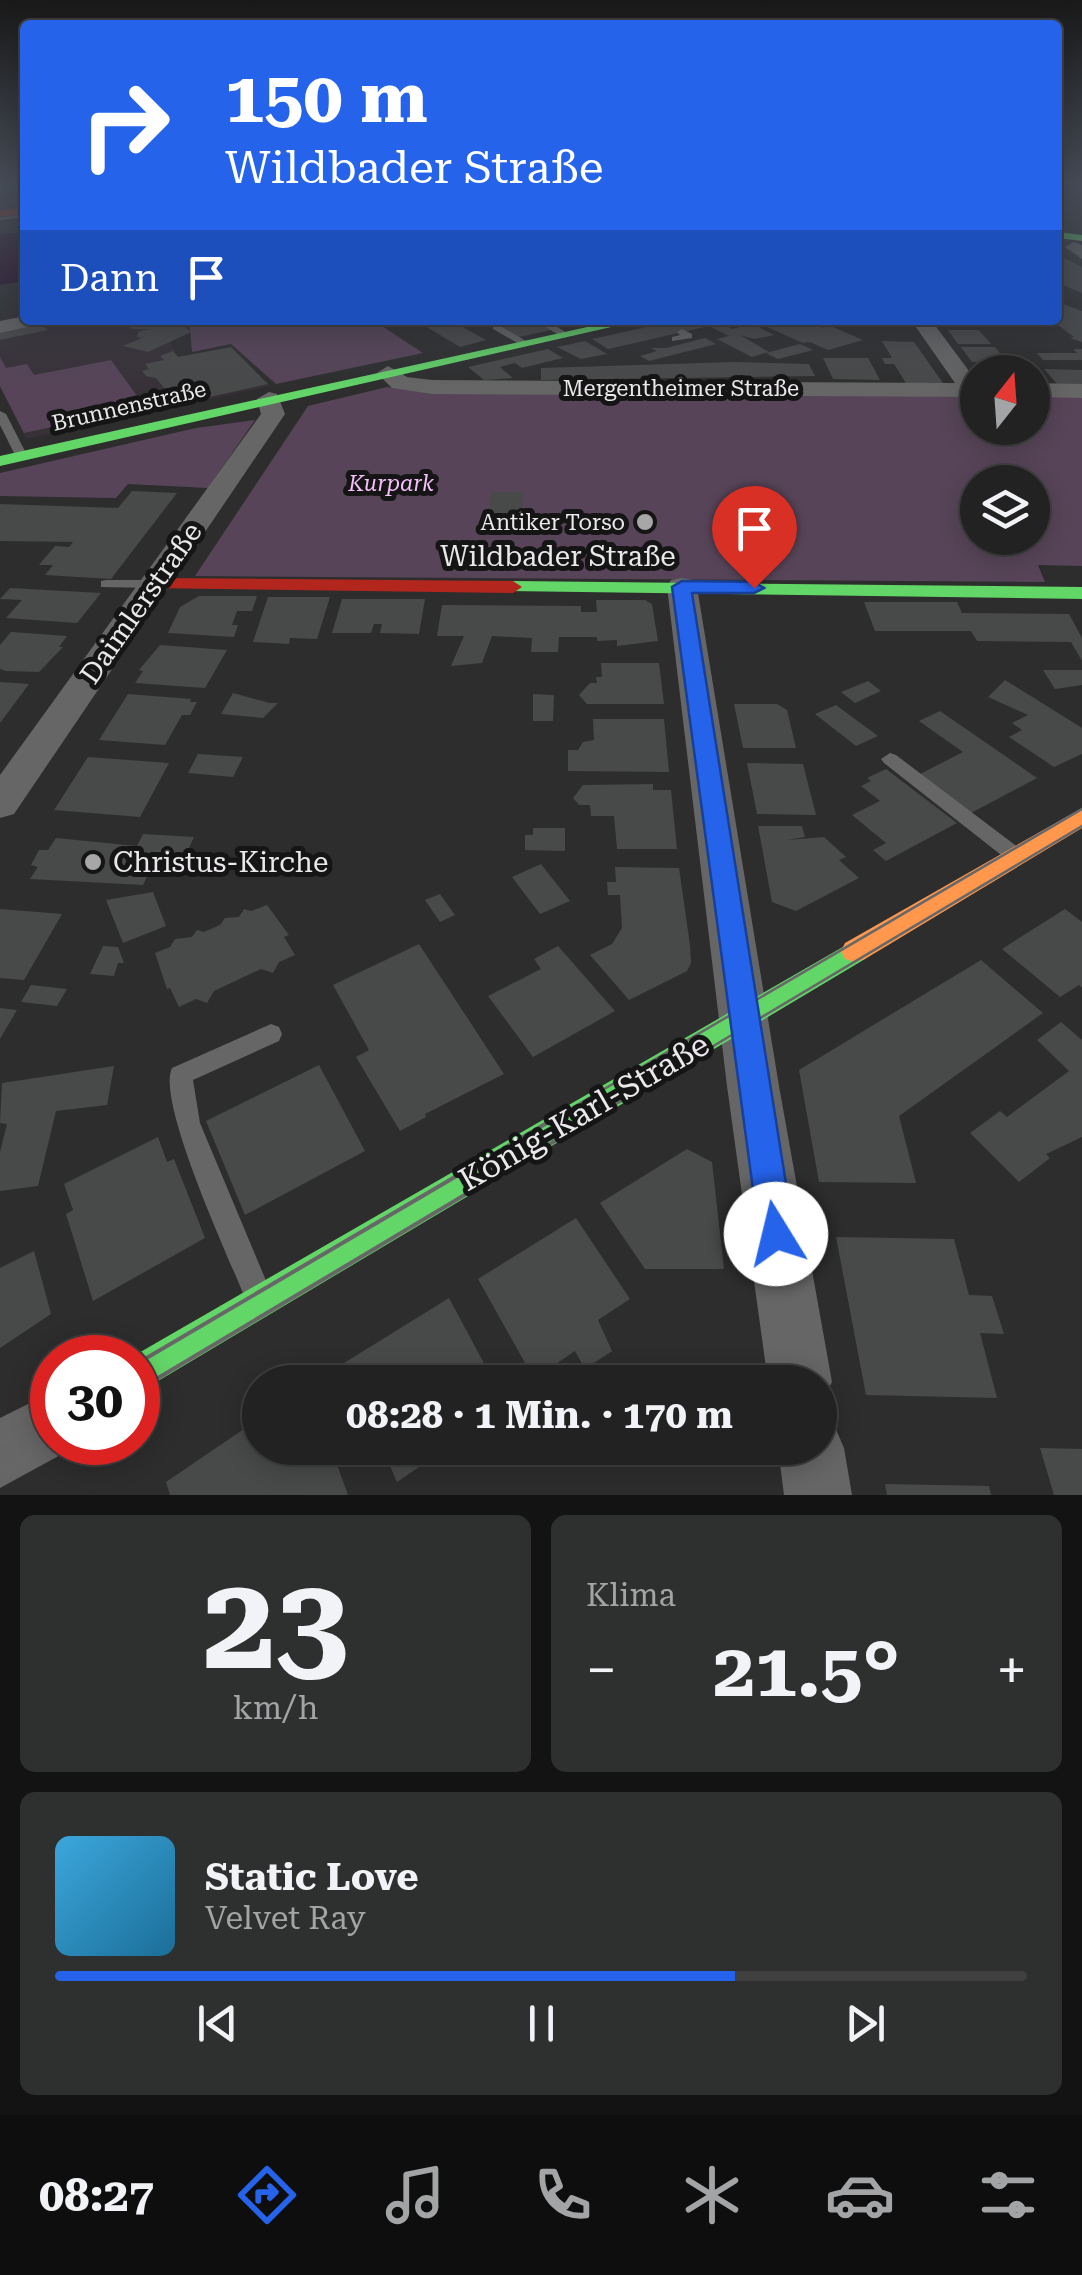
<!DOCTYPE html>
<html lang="de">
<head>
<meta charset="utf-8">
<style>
  body { margin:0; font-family:"Roboto Serif",serif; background:#2e2f2f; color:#f1f3f6; height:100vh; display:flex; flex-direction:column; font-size:38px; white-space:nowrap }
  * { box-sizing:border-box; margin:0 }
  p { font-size:32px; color:#a2a4a5 }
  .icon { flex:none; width:55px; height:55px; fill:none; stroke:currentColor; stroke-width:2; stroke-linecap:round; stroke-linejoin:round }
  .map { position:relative; height:1495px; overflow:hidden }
  .drawer { display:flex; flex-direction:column; gap:20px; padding:20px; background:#131313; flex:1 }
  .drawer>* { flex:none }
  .top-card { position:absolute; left:20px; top:20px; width:1042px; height:305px; border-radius:10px; box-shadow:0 5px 25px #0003,0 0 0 2px #3f3f40; background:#2563eb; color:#fff; overflow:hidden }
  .needle { width:65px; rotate:17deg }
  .fabs { position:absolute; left:960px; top:355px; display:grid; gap:20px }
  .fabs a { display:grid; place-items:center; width:90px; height:90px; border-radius:50%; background:#222; box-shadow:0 5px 25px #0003,0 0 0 2px #3f3f40; font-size:50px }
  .speed { position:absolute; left:30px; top:1335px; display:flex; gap:20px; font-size:50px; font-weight:700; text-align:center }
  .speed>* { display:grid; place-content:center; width:130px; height:130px; border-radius:50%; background:#222; box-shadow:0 5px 25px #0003,0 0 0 2px #3f3f40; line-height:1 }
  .speed .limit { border:15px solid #d22; background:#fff; color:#111 }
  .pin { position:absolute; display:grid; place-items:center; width:85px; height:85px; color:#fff; margin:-102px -42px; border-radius:50% 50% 50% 0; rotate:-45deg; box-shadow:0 0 10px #0007 }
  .pin .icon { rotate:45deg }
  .me { position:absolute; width:110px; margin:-55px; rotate:351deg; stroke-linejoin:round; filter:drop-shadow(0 0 8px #0008) }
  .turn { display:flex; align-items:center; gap:35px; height:210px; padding:0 40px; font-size:45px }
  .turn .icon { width:130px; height:130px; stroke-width:2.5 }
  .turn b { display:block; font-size:70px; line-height:85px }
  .then { display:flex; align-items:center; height:95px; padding:0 40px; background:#0003; gap:20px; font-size:38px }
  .big { font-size:75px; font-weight:700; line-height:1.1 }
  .drawer .widget { flex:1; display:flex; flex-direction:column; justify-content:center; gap:15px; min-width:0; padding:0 35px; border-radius:15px; background:#2e2f2f }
  .drawer .dial { align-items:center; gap:0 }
  .dial b { font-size:130px; line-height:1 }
  .song { display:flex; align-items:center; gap:30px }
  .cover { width:120px; height:120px; border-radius:15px; background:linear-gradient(135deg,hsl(200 70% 55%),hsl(200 70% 35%)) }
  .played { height:10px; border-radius:5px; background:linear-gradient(90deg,#2563eb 70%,#3f3f40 70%) }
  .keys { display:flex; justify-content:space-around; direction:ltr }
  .heat { display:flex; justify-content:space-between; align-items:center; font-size:55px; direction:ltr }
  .drawer .tiles { flex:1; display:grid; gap:20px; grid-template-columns:1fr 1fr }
  .widget:last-child { grid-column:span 2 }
  .trip { position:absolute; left:242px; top:1365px; width:595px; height:100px; border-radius:50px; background:#222; box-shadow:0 5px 25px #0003,0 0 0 2px #3f3f40; font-weight:700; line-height:100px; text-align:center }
  .tabs { display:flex; height:160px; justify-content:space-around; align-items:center; background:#0e0e0e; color:#a2a4a5 }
  .tabs .icon { width:70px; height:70px }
  .tabs .selected { color:#2563eb }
  .tabs b { font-size:45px; color:#f1f3f6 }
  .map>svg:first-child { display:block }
  .built { fill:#373037 }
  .green { fill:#574458; fill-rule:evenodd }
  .water { fill:#260c28 }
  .building { fill:#484949 }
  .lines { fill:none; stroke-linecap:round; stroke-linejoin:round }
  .lane { fill:#666; fill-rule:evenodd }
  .street { fill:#666; fill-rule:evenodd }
  .fast { fill:#63d668; fill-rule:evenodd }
  .slow { fill:#ff974d; fill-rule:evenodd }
  .jam { fill:#b3261e; fill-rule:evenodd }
  .tram-far1 { stroke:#676767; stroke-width:2.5 }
  .tram { stroke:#676767; stroke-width:4 }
  .route { fill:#2563eb; stroke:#184099; stroke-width:2.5 }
  .poi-dot { fill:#a8a7a8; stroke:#161516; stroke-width:4 }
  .labels { text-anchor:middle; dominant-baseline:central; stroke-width:10; stroke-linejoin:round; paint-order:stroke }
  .far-street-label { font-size:22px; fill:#eae8ea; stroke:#161516 }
  .far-park-label { font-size:22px; font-style:italic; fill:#f5bff9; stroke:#161516 }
  .far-poi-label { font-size:22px; fill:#eae8ea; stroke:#161516; text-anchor:end }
  .street-label { font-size:28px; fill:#eae8ea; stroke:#161516 }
  .poi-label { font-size:28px; fill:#eae8ea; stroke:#161516; text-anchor:start }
  .near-street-label { font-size:32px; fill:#eae8ea; stroke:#161516 }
</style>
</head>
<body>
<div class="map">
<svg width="1082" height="1495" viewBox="0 0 1082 1495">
  <rect width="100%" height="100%" fill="#2d2d2d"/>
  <path class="built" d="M48,320H178L191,332L170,343L178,357L231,347L270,386L26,439L0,389V330Z"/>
  <path class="green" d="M182,320H373L423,353L276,384L231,344L192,352L190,329Z
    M0,357L6,368L27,364L34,375L111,360L145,407L24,433L0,386Z
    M387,387L433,393L977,396L978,428H1032L1033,397H1082V566L1038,565L1045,582L195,576L308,406ZM978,482H1032V538H978Z
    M255,420L208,488L128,484L116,498L0,496V473L196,428Z"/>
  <path class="water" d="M25,232V281L0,285V234Z"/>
  <path class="building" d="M1058,255L1082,267V293L1058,283Z
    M1058,302L1082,311V342L1070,338L1074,337L1058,325Z
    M120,320H178L191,332L148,352L123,346L142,338L137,337L138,332L149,329H132Z
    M415,320H450L486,340L460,347Z
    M519,320H534L551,330L519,337L503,327L523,322Z
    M679,320H715L732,329L753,324L774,335L754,339L740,335L769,352L752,357L717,339L729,336L709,326L608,349L592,339Z
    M751,320H798L827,329L806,320H817L863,340L828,350L810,342L803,343Z
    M38,322L48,330L0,340V330Z
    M948,330H979L991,344H958Z
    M705,338L716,344L649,361L640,356L657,351L651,348H666Z
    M585,341L607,354L581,359L557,347Z
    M882,341L914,342L943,383H906L894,364H885L882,358H892Z
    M800,344L813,350L778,359L766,353Z
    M231,347L268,384L177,404L172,397L162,396L157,390L165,389L156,378L146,376L142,371L149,369L145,364L164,360L160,356L173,351L178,357Z
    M961,347H995L1007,362H972Z
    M548,349L563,358L522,368L515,363L500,367L513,378L484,380L468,367Z
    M1073,349H1082V360H1043L1037,353H1077Z
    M823,358H868L880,380L833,379Z
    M734,362L809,364L815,376L541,380V368Z
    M1044,369L1082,370V384H1057Z
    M132,491L177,493L111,579L45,575L53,565H39L55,546L69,547L73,542L0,541V504L118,508Z
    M491,492H523L522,515H489Z
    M10,588L101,593L77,623L6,618L22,600L0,599Z
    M199,596H257L252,611H237L232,625H238L234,637L168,633L180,607Z
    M268,597H330L317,639L290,638L289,644L253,642Z
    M342,599H425L419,634L380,633L382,624H374L371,633H332Z
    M596,600H645L652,604L658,641L617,646V640L597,641V637H559L558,652H531L532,638L492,636L482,663L451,666L464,636H437L442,605L581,606V612H597Z
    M864,602H957L962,613L1069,614L1082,638V661L1071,642L977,641L971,631H875Z
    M11,632L67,636L59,647H63L39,672L6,671L0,669V645Z
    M160,645L227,650L205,688L135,683L143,671L139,670Z
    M601,663H659L664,704H587L579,695L590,683H597L596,677H602Z
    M1043,670H1082V685L1055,689Z
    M1005,680L1082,728V754L1054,767L1009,737L1022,730L1012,723L1028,715L988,697Z
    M868,681L881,691L855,703L841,692Z
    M0,682L29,684L0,723Z
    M233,693L270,703H278L263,718L221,714Z
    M128,694L191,699L190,702H197L190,715H182L165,745L99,740Z
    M533,694L554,695L553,721H533Z
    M734,704H777L787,710L796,748H743Z
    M836,705L878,736L856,746L815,714Z
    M940,711L1037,778L971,813L920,774L963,752L919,721Z
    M593,719H664L669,772L568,771V750H578L583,742L594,740Z
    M198,754L229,756L243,757L233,777L188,773Z
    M88,757L169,763L140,817L54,810Z
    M747,763L803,764L816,815L757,814Z
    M886,769L957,823L886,861L873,850L886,843L852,815L880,801L861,786L871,781L867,778Z
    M653,784V790H671L677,849H617L614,816H591L590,805H579L573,798L583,785Z
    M758,826H802L805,837L787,840L824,837L846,857L839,860L859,878L796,911L772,902Z
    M533,828H565V851L525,850V835H533Z
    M143,834L194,837L184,859L156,857L143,885L30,879L38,867L31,865L39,850H48L56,838L137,846Z
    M541,864L570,901L540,914L512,877Z
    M615,867L679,868L690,945L691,963L687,971L629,1000L590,955L612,944L622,928L620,895H608L607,882H616Z
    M153,892L166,926L123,943L106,900Z
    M440,894L455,915L440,922L425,900Z
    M267,905L289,935L284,937L295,955L279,962L273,973L261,969L214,991L207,1003L196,999L179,1007L170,988L167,989L155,953L170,947L175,939L192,937L197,930L204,932L220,925L225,918L239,917L244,909L251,911Z
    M0,909L62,914L24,980L0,978Z
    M1065,909L1082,922V988L1079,985L1060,997L1002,949Z
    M419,944L504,1074L425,1114L426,1117L400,1131L356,1057L369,1050L333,985Z
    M103,946L118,947L124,963H118L114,976L90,974Z
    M558,946L615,1011L533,1057L488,996L541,969L534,959Z
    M981,960L1043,1013L899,1116L916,1183L819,1182L799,1070Z
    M31,985L67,989L57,1006L21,1002Z
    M0,1008L17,1010L0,1039Z
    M1061,1022L1082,1040V1137L1046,1154L1050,1158L1019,1182L970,1133L1000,1111L1007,1117L1069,1071L1037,1040Z
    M319,1065L365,1151L245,1215L206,1121Z
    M114,1066L107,1105L56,1111L38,1186L0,1191V1152L7,1124L0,1123L2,1083Z
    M158,1137L167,1162L174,1159L205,1238L93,1301L66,1214L73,1210L64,1184Z
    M687,1149L712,1162L724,1269H645L600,1203Z
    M576,1218L630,1299L598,1320L612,1351L585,1369L575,1351L534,1379L478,1279Z
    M836,1237L954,1239L969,1295L992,1296L1004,1334L980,1333L997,1398L866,1395Z
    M34,1251L51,1314L0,1348V1268Z
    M449,1298L494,1382H353L344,1363Z
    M260,1418V1448H331L348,1495H170L166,1482Z
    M382,1448H447L397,1482Z
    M1040,1448L1082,1449V1495H1054Z
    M885,1484L989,1486L991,1495H887Z"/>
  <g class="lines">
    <path class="lane" d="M534,320H546L570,335L562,337Z
      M654,320H666L670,323L665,326Z
      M493,325H499L531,344L523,346L493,329Z
      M682,329L692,334V338L672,341V337L680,335L677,332Z
      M0,411L6,414L28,457L26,460L16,457L0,425Z
      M106,580H154L161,584L154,588L101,587V581Z
      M890,753L896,755L1019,848L1022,853L1019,858H1005L884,763L881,759Z
      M271,1024L279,1027L282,1034L279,1041L193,1080L200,1123L267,1283L263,1293L253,1297L243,1293C227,1254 156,1100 172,1068Z"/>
    <path class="street" d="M1074,242L1082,245V259L1065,247Z
      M25,316V320H43L40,324L0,333V321Z
      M911,320H931L978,383V397L432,394L392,388L377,373L388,366L407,377L432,380L955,383Z
      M1032,383L1082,384V398L1032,397Z
      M269,392L277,394L285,414L14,814L0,818V775L261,414L257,399Z
      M682,578L693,580L697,587L779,1086L832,1382L820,1405V1382H768L727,1086L667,587L671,580Z
      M52,1392V1442H77L75,1447L0,1488V1418Z
      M820,1419L834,1425L844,1448L852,1495H784L778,1448H820Z"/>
    <path class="fast" d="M1058,232L1082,235V241L1058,238Z
      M619,320H642L0,466V456Z
      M513,581L1082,587V599L506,591V583Z
      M855,940L865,943L869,951L865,959L138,1393V1358H130Z"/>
    <path class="slow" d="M1082,808V828L865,959L855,962L845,959L841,951L845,943Z"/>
    <path class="jam" d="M25,207V213L0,217V211Z
      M154,578L513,581L522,587L513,593L147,588V580Z"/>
    <path class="tram-far1" d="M0,219L25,215
      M553,1119L1082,809
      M591,1119L1082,826"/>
    <path class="tram" d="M138,1363L557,1117
      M138,1390L595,1117
      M0,1444L52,1413
      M0,1472L52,1441"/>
  </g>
  <linearGradient id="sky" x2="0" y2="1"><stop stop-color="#191919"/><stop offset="0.47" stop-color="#464c57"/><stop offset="1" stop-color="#464c57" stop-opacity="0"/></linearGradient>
  <rect width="1082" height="393" fill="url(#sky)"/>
  <path class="route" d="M682,581L754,582L764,588L754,593H692L794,1234L789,1247L776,1252L764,1247L759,1234L672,587Z"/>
  <g class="poi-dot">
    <circle cx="645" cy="522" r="10"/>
    <circle cx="93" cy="862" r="10"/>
  </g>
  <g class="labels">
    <g class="far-street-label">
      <text x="681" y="388">Mergentheimer Straße</text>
      <text transform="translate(129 406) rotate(-13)">Brunnenstraße</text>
    </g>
    <g class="far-park-label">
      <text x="391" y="483">Kurpark</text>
    </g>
    <g class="far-poi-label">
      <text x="625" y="522">Antiker Torso</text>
    </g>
    <g class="street-label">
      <text x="558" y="556">Wildbader Straße</text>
      <text transform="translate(141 603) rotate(-55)">Daimlerstraße</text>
    </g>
    <g class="poi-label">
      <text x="113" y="862">Christus-Kirche</text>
    </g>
    <g class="near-street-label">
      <text transform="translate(584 1112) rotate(-30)">König-Karl-Straße</text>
    </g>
  </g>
</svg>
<div class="fabs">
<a><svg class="needle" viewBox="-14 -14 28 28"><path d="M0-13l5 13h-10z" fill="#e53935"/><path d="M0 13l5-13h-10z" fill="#a2a4a5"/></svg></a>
<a><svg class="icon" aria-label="layers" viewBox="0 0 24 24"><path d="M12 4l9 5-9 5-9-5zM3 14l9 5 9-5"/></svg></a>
</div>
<div class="speed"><div class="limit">30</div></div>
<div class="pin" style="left:754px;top:588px;background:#d93025"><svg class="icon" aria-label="arrive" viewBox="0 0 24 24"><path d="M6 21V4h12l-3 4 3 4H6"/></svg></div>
<svg class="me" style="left:776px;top:1234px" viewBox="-20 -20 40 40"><circle r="19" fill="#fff"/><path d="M0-13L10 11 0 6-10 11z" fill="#2563eb"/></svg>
<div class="trip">08:28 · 1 Min. · 170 m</div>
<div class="top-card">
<div class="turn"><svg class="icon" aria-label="right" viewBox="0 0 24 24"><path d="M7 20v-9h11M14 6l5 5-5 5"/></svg><div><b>150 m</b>Wildbader Straße</div></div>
<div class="then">Dann<svg class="icon" aria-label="arrive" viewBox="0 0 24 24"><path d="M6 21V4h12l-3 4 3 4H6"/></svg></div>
</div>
</div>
<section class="drawer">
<div class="tiles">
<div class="widget dial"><b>23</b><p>km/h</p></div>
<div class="widget"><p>Klima</p>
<div class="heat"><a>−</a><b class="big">21.5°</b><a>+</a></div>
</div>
<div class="widget">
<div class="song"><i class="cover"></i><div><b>Static Love</b><p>Velvet Ray</p></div></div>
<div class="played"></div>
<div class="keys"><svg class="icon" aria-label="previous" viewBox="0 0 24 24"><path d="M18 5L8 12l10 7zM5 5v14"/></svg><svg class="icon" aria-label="pause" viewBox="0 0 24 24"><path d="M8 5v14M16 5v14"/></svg><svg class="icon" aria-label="next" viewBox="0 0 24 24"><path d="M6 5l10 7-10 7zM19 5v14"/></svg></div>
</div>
</div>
</section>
<nav class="tabs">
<b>08:27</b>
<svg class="icon selected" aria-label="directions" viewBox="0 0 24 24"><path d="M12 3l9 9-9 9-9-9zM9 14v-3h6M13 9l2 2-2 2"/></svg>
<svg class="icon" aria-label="music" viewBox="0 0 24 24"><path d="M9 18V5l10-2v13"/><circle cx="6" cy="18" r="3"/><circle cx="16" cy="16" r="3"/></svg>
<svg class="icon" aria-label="phone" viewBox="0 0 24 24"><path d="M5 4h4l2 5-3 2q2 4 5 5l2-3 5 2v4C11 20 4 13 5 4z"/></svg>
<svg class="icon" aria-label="climate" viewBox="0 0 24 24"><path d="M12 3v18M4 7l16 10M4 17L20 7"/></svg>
<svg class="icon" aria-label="car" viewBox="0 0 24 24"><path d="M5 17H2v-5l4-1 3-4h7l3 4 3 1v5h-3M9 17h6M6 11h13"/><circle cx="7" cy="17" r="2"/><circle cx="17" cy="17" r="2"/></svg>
<svg class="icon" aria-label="filters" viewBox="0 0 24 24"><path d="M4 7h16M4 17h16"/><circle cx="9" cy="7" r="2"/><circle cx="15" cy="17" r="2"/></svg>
</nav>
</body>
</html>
